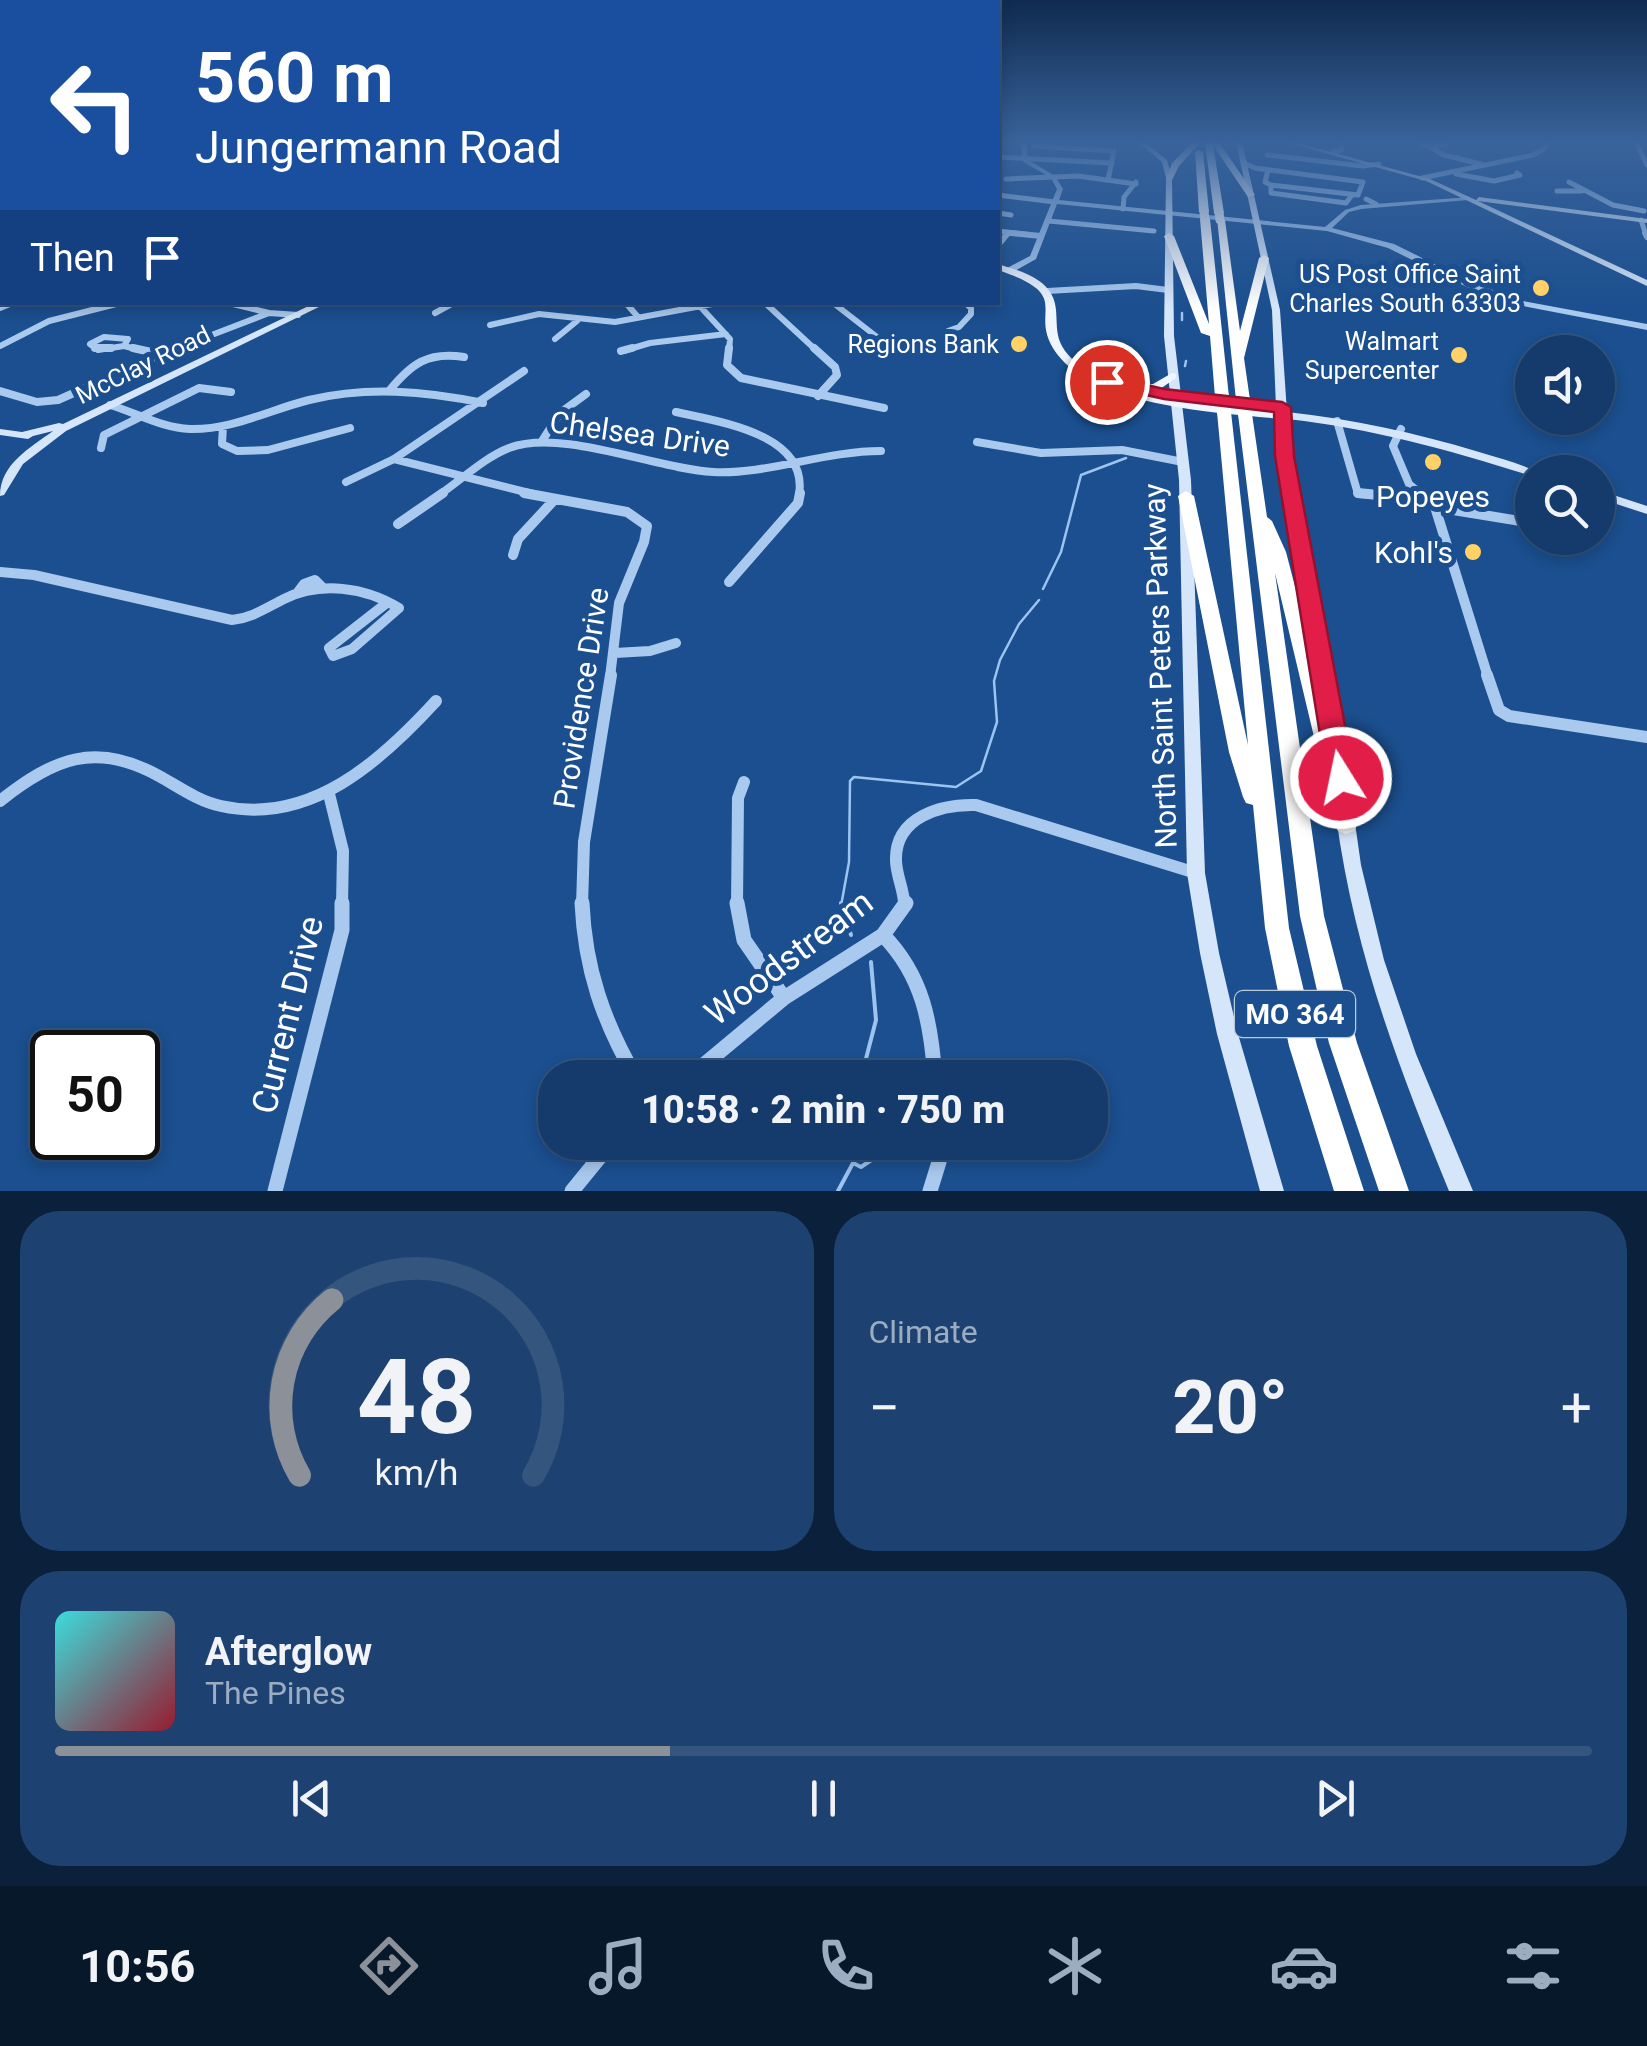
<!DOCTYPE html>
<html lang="en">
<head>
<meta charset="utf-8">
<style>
  body { margin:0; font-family:Roboto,sans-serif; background:#1d4271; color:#f1f3f6; height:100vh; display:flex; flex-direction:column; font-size:38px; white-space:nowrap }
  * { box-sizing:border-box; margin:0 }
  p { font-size:32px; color:#9dadc1 }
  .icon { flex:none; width:55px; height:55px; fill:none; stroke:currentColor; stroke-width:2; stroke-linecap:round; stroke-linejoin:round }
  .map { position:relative; height:1191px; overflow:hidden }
  .panel { display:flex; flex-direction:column; gap:20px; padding:20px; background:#0b203b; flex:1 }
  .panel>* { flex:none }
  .hud { position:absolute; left:0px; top:0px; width:1000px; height:305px; box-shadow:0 5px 15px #0003,0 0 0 2px #33557e; background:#1a4fa0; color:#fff; overflow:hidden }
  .tools { position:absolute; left:1515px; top:335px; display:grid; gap:20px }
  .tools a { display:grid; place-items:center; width:100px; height:100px; border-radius:50%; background:#143b6b; box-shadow:0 5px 15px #0003,0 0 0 2px #33557e; font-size:50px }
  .speed { position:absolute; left:30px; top:1030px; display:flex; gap:20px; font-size:50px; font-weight:700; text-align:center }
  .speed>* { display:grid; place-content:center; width:130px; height:130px; border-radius:50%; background:#143b6b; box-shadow:0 5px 15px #0003,0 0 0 2px #33557e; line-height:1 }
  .speed .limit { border:5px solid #111; border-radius:15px; background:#fff; color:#111 }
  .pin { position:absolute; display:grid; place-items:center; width:85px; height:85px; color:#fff; margin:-42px; border:5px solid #fff; border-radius:50%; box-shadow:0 2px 10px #0007 }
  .me { position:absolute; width:110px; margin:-55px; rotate:350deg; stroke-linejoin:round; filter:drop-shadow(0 0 8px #0008) }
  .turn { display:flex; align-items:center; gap:35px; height:210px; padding:0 30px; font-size:45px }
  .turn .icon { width:130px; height:130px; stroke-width:2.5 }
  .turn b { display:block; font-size:70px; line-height:85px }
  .then { display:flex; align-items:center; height:95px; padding:0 30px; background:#0003; gap:20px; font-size:38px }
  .big { font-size:75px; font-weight:800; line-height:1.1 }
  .panel .tile { flex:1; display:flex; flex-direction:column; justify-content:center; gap:15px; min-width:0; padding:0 35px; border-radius:40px; background:#1d4271 }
  .panel .dial { align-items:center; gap:0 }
  .dial svg { height:260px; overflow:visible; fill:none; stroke:#33557e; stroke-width:7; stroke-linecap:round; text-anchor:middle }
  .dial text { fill:#f1f3f6; stroke:none }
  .song { display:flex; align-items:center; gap:30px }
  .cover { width:120px; height:120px; border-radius:15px; background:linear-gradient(135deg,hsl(180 70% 55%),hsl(350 70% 35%)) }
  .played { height:10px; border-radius:5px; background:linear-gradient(90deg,#8c9099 40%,#33557e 40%) }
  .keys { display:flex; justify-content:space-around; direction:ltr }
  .heat { display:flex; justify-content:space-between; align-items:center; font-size:55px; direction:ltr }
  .panel .tiles { flex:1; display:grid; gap:20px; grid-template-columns:1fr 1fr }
  .tile:last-child { grid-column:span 2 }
  .trip { position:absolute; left:538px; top:1060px; width:570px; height:100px; border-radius:40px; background:#143b6b; box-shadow:0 5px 15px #0003,0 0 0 2px #33557e; font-weight:800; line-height:100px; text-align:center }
  .tabs { display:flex; height:160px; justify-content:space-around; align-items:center; background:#08182b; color:#9dadc1 }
  .tabs .icon { width:70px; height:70px }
  .tabs .active { color:#8c9099 }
  .tabs b { font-size:45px; color:#f1f3f6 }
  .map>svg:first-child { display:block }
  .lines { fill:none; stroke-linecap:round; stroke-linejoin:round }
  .stream-far1 { stroke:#9cc4f0; stroke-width:2.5 }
  .stream { stroke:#9cc4f0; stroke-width:4 }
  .minor-far5 { stroke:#a9c9ee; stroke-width:5 }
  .minor-far4 { stroke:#a9c9ee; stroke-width:6 }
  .minor-far3 { stroke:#a9c9ee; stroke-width:8 }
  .minor-far2 { stroke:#a9c9ee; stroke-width:10 }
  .minor-far1 { stroke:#a9c9ee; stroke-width:12 }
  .minor { stroke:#a9c9ee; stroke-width:15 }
  .tertiary { fill:#a9c9ee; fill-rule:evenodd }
  .secondary { fill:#d6e6fa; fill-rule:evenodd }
  .primary { fill:#f0f6ff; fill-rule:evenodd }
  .motorway { fill:#fff; fill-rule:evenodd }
  .motorway-bridge-far1 { stroke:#fff; stroke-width:9 }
  .motorway-bridge { stroke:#fff; stroke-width:14 }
  .route { fill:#e11d48; stroke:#92132f; stroke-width:2.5 }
  .poi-dot { fill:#ffd166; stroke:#1b4f8f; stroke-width:4 }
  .labels { text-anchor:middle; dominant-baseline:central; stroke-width:10; stroke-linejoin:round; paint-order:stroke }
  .far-poi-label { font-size:25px; fill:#fff; stroke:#1b4f8f; text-anchor:end }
  .far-street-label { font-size:25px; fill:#fff; stroke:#1b4f8f }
  .shield { fill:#1b4f8f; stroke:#bbcadd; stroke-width:2.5 }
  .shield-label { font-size:28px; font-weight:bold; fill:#fff }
  .street-label { font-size:30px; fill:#fff; stroke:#1b4f8f }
  .poi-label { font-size:30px; fill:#fff; stroke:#1b4f8f }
  .near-street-label { font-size:35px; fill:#fff; stroke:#1b4f8f }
</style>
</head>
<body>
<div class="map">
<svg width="1647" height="1191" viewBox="0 0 1647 1191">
  <rect width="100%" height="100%" fill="#1b4f8f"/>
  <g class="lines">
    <path class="stream-far1" d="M1182,313V320
      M1185,366L1186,361
      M1043,589L1061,552L1081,475L1126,458
      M841,906L849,862L850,781L854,777L956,787L981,771L997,722L994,681L1000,660L1019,624L1039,600"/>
    <path class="stream" d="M841,903L851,935
      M861,1078L876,1020L871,962
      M838,1191L853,1163L861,1167L898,1142"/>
    <path class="minor-far5" d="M1421,142L1444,155L1481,164
      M1636,142L1647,165
      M1034,146L1114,151L1108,180
      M1426,146L1446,145
      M1333,152L1341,150L1342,142
      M1267,155L1363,166L1379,164
      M998,157L1112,163
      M1244,163L1255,168L1363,182L1358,195L1271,185
      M1268,170L1265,182L1271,185V193L1346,203L1352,195
      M1456,174L1494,181L1520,175L1517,173
      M1422,178L1533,155L1545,148L1547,142
      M1006,179L1078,176L1136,184
      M1569,182L1613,205L1644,211
      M1557,191H1581
      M998,195L1055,202
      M1366,199L1376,204
      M1123,209L1124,197L1136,182
      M998,213L1011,215
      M1641,220L1646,235
      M1049,221L1154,231
      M998,231L1032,235"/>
    <path class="minor-far4" d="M1011,233L1041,236
      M1645,233L1647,237
      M998,245L1008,233
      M1047,291L1136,286L1168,290
      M225,302L269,313
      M625,302L638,317
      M696,302L730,339L729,351
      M764,302L817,351
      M832,302L877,337
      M0,308L15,302
      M435,313L455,302
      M490,325L539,314L615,322L723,302
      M948,331L959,327L971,314V308L964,302
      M104,337L128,339L124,346L98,350L90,344Z
      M555,339L577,321
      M0,346L49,321L124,302
      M124,346L144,351
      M170,351L269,313L298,315
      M623,351L650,343L726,334"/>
    <path class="minor-far3" d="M95,348H111
      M133,348L160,354
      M729,348L727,365L741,378L884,408
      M814,348L835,367L837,375L818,396
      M621,351L632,348
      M0,391L37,402L58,400L175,348
      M389,391C411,364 428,351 464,357
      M110,405C137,413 162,428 190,429C232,430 269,410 309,400C367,386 425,391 483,403
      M676,412C720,422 809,434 799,495
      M1337,421L1358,494L1378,495
      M223,426L222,444L237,451L268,450L350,428
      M1401,429L1393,446L1409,484L1422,495
      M542,441L560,413L586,394
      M977,442L1041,453L1122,450L1183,462
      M101,448L104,435L199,388L231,392
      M394,459L537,495
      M346,482L394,459L524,371
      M439,495C460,481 485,457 509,448C562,428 656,469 713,472C766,475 824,451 881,451
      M1400,495L1411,487"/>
    <path class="minor-far2" d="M524,493L627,512L647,526L644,542L619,603L610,677
      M1358,493L1398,497L1403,493
      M1419,493L1435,507L1532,523
      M1435,507L1488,677
      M398,524L443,493
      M513,555L518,539L555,499
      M0,572L34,575L232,620C252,618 266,608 284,599C320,581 365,587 399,608L352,649L333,656L329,648L388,602
      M729,582L798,503L800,493
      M298,592L304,584L315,580L323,588
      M615,653L650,651L676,643"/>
    <path class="minor-far1" d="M1487,675L1499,710L1509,716L1647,737
      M329,794L343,851L342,906
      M0,801C54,758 96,741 159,776C179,787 198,801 221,806C310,826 381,761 436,701
      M582,906L584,842L611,675
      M737,906L738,798L744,782
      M904,906C905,892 896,876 896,860C895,817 941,804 976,805L1196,873"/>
    <path class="minor" d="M582,903C585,969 603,1021 636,1078
      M737,903L744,940L784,998
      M883,935C923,976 931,1023 935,1078
      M688,1078L784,998L883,935L906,903
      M275,1191L342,930V903
      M572,1191L612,1142
      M930,1191L939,1162V1142"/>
    <path class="tertiary" d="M1021,142H1027V159L1055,176L1063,189L1059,200L1325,227L1345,210L1361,205L1470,197L1468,200L1361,209L1349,212L1332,228L1394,244L1473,283L1523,301L1647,324V330L1518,305L1467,287L1388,248L1327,231L1057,204L1036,259L1013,272H1007V268L1030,256L1057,189L1051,178L1022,161Z"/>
    <path class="secondary" d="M1138,142H1144L1167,160L1172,178L1174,336L1191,480L1205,873L1219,953L1238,1034L1284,1191H1260L1217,1034L1200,953L1187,873L1179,480L1164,336L1166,178L1162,162Z
      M1236,142H1242L1280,310L1287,412C1352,419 1416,433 1479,452C1498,458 1520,463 1537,472H1532V476L1528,475C1449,450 1370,428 1287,419L1290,456L1343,745L1341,749H1329L1327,745L1278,456L1272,310Z
      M1285,142H1294L1430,179L1476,200L1479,197L1647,219V223L1478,201L1647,280V286L1426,181Z
      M317,302H329L66,431L23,464L4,495L0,496C0,464 30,448 53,431L33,436L28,439L0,435V429L22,432L59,423L63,424Z
      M1598,490L1647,506V514L1598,498Z
      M1345,809L1351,811L1354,816L1361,865L1384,960L1416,1054L1473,1191H1449C1398,1066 1354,951 1336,816L1339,811Z"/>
    <path class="primary" d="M998,264C1023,272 1054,280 1056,310C1057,321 1056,332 1060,342C1071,368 1107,381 1132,389V385L1153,384L1172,373L1176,374V378L1160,389L1134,390L1197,403L1282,411L1288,415L1282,419C1221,413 1097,407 1057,354C1025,311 1078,297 998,270Z"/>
    <path class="motorway" d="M1193,142H1201L1179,166L1172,180H1166L1172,163Z
      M1205,142H1219L1255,195L1248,197L1213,145L1224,213L1219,216L1214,213Z
      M1199,150L1203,152L1209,212L1204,215L1199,212L1195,152Z
      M1205,216L1210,219L1229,397L1222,401L1215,397L1210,336L1201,333L1164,236L1169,233L1174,236L1209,324L1200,219Z
      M1217,218L1225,220L1240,331L1259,258L1264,255L1269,258L1244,358L1250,400L1243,404L1236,400Z
      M1224,408L1231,412L1289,928L1317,1046L1364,1191H1334L1289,1046L1265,928L1253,805L1246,803L1243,797L1229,752L1178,496L1186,491L1194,496L1248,745L1217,412Z
      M1245,410L1252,414L1267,517L1272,521L1286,552L1357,825L1354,831L1346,834L1338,831L1335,825L1275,573L1324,916L1357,1043L1409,1191H1379L1329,1043L1300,916L1238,414Z"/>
    <path class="motorway-bridge-far1" d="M1204,212L1205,219
      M1219,213L1220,220"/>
    <path class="motorway-bridge" d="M1222,397L1224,412
      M1243,400L1245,414"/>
  </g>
  <linearGradient id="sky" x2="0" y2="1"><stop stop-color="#0f2b4f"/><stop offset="0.46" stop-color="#39639b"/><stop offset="1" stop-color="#39639b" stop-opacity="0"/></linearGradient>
  <rect width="1647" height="308" fill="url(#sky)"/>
  <path class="route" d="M1107,376L1164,389L1282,402L1291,407L1294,456L1355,778L1351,786L1341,789L1331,786L1327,778L1275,456L1274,412L1164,399L1101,385V378Z"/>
  <g class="poi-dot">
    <circle cx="1541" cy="288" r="10"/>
    <circle cx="1019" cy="344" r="10"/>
    <circle cx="1459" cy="355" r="10"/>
    <circle cx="1433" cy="462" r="10"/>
    <circle cx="1473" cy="552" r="10"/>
  </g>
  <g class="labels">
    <g class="far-poi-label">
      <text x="1521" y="274">US Post Office Saint<tspan x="1521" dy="29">Charles South 63303</tspan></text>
      <text x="1439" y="341">Walmart<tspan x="1439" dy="29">Supercenter</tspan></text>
      <text x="999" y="344">Regions Bank</text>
    </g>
    <g class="far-street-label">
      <text transform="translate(143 365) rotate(-26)">McClay Road</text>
    </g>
    <rect class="shield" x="1235" y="991" width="120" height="46" rx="8"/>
    <g class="shield-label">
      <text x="1295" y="1014">MO 364</text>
    </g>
    <g class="street-label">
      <text transform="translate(640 434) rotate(8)">Chelsea Drive</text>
      <text transform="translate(1160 666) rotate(-92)">North Saint Peters Parkway</text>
      <text transform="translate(581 698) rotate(-81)">Providence Drive</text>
    </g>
    <g class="poi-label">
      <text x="1433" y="496">Popeyes</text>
      <text x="1453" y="552" text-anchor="end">Kohl's</text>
    </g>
    <g class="near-street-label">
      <text transform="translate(789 958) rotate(-37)">Woodstream</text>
      <text transform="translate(288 1015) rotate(-76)">Current Drive</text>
    </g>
  </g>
</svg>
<div class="tools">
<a><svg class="icon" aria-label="sound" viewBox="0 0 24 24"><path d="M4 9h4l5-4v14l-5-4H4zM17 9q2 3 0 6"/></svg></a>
<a><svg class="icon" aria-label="search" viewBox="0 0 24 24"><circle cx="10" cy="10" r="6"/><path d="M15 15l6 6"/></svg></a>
</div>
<div class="speed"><div class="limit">50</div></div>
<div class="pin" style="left:1107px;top:382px;background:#d93025"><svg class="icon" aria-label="arrive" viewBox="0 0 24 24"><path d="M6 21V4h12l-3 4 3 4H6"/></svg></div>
<svg class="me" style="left:1341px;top:778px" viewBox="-20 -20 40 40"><circle r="17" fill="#e11d48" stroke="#fff" stroke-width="3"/><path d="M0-11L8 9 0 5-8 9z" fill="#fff"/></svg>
<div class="trip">10:58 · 2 min · 750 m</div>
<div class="hud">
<div class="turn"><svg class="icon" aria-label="left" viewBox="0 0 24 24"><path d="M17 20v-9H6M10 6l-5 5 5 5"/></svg><div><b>560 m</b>Jungermann Road</div></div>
<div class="then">Then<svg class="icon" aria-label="arrive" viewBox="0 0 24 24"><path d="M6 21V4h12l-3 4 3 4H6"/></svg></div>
</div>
</div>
<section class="panel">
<div class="tiles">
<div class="tile dial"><svg viewBox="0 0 100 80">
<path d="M14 69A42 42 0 1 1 86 69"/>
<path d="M14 69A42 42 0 0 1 24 15" stroke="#8c9099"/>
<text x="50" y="56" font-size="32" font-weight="700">48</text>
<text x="50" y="72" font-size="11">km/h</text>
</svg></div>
<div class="tile"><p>Climate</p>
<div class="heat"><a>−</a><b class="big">20°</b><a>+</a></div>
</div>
<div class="tile">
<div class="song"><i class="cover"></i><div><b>Afterglow</b><p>The Pines</p></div></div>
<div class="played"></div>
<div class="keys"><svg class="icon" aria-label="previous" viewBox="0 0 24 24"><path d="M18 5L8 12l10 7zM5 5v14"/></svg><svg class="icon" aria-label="pause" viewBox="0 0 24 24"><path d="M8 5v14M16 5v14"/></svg><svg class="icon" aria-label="next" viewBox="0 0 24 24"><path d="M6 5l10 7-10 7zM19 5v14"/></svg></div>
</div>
</div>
</section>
<nav class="tabs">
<b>10:56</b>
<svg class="icon active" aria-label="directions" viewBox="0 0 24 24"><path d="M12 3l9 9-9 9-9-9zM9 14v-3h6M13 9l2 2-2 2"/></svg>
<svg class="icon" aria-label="music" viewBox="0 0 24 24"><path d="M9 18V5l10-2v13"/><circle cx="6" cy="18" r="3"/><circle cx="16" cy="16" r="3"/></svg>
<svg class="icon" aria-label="phone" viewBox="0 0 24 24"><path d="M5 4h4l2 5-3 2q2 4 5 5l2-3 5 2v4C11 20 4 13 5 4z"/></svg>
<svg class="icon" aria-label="climate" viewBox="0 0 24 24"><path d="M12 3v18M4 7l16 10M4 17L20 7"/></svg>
<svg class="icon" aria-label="car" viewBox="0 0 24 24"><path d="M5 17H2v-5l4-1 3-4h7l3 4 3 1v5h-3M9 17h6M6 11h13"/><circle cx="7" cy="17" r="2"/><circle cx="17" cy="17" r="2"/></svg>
<svg class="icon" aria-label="filters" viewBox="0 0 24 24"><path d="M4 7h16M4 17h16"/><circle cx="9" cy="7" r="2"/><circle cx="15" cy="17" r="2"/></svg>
</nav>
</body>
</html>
